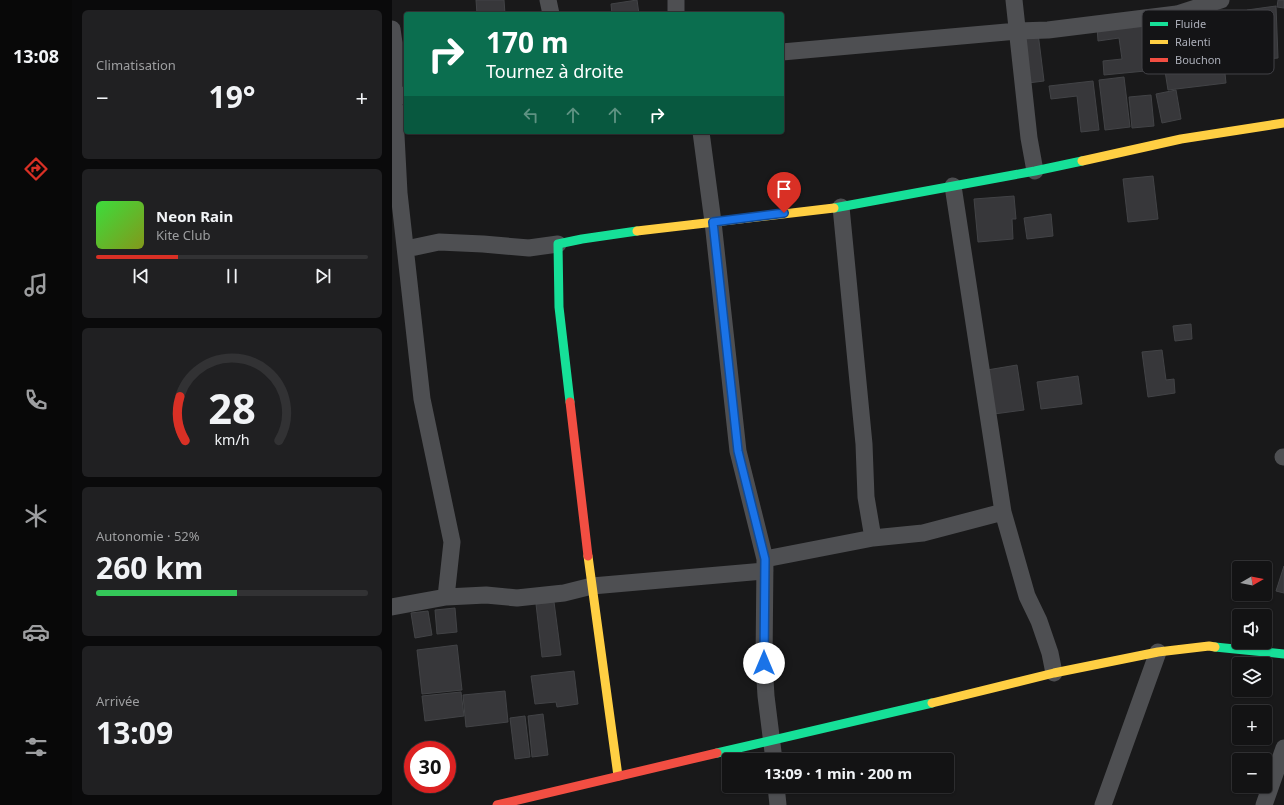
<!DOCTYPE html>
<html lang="fr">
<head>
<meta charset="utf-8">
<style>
  body { margin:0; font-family:"Noto Sans",sans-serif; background:#202022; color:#f1f3f6; height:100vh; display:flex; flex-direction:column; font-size:15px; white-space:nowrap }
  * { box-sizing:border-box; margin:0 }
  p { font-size:13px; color:#9d9ea0 }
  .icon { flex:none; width:22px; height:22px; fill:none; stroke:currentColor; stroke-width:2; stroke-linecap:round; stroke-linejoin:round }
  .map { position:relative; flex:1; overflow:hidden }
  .side { display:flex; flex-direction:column; gap:10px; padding:10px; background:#0a0a0b; width:320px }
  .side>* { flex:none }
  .top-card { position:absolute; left:12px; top:12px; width:380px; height:122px; border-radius:4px; box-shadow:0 1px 3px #0004,0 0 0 1px #323234; background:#0b6e4f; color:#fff; overflow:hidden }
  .needle { width:26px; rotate:81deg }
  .tools { position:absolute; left:840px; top:561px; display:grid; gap:8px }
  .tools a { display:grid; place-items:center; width:40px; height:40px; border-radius:4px; background:#131314; box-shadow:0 1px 3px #0004,0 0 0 1px #323234; font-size:20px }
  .speed { position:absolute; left:12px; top:741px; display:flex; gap:8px; font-size:20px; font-weight:700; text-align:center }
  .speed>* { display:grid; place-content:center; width:52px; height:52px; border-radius:50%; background:#131314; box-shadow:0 1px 3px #0004,0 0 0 1px #323234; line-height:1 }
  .speed .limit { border:6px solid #d22; background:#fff; color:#111 }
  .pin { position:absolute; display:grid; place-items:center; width:34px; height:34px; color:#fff; margin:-41px -17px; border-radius:50% 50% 50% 0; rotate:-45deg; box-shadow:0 0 4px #0007 }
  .pin .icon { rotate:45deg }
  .me { position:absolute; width:44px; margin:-22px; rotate:0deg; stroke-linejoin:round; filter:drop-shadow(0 0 3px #0008) }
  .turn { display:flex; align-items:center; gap:14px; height:84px; padding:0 16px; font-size:18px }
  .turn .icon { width:52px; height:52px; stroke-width:2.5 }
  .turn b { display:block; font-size:28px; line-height:34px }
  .lanes { display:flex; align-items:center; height:38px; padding:0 16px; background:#0003; justify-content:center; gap:20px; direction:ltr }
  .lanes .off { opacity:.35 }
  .big { font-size:30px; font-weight:700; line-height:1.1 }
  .side .widget { flex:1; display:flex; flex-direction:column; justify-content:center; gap:6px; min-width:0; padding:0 14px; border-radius:6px; background:#202022 }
  .side .dial { align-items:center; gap:0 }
  .dial svg { height:104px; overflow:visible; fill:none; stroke:#323234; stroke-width:7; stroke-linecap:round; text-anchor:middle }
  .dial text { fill:#f1f3f6; stroke:none }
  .song { display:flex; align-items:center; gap:12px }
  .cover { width:48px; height:48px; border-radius:6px; background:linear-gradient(135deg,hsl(120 70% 55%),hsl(70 70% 35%)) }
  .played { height:4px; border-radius:2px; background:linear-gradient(90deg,#d93025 30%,#323234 30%) }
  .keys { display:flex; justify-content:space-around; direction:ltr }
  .heat { display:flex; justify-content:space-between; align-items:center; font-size:22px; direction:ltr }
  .charge { height:6px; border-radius:3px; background:linear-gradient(90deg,#34c759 52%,#323234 0) }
  .trip { position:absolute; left:330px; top:753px; width:232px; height:40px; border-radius:4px; background:#131314; box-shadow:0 1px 3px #0004,0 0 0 1px #323234; font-weight:700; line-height:40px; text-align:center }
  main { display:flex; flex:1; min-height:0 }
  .dock { display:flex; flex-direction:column; width:72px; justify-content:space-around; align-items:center; background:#080808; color:#9d9ea0 }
  .dock .icon { width:28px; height:28px }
  .dock .current { color:#d93025 }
  .dock b { font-size:18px; color:#f1f3f6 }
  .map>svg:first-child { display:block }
  .building { fill:#37373a; stroke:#424346 }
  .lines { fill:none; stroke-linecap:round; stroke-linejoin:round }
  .street { stroke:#4e4f52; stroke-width:17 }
  .fast { stroke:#16e098; stroke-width:9 }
  .slow { stroke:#ffcf43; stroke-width:9 }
  .jam { stroke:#f24e42; stroke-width:9 }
  .route-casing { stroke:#114b97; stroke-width:10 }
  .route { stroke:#1a73e8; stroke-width:7 }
  .key { fill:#141416; stroke:#424247; stroke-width:1 }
  .key-label { font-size:11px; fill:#acafb9 }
</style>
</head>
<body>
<main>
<nav class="dock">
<b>13:08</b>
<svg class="icon current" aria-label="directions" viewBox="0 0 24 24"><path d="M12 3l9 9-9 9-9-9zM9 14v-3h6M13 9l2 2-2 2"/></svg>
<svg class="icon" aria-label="music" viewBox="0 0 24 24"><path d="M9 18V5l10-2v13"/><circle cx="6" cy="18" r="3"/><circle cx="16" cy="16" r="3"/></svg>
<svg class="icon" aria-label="phone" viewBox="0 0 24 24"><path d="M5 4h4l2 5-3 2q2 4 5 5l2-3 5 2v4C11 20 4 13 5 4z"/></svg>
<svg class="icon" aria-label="climate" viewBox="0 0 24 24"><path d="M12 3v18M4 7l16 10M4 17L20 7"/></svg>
<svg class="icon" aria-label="car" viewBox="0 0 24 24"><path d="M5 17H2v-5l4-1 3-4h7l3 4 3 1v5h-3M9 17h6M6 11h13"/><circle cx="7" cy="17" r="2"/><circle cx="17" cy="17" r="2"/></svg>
<svg class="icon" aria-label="filters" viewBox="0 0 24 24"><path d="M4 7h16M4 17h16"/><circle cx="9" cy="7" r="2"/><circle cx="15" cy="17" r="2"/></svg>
</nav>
<section class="side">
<div class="widget"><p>Climatisation</p>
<div class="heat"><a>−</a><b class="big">19°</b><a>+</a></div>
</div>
<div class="widget">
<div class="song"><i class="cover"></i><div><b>Neon Rain</b><p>Kite Club</p></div></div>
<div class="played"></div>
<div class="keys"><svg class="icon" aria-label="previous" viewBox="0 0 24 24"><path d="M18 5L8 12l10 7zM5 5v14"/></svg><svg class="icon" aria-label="pause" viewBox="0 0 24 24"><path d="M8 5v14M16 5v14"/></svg><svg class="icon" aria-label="next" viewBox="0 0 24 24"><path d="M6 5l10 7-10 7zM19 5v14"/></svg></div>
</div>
<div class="widget dial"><svg viewBox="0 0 100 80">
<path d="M14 69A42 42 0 1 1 86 69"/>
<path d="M14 69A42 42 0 0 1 10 35" stroke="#d93025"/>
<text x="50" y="56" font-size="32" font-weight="700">28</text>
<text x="50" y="72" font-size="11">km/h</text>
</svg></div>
<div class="widget"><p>Autonomie · 52%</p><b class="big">260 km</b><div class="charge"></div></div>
<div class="widget"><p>Arrivée</p><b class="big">13:09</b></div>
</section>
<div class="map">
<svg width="892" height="805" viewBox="0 0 892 805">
  <rect width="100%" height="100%" fill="#19191a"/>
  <path class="building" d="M84,0H112L113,14H85Z
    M245,0L247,14H220L219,4Z
    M886,0H892V8L885,7Z
    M884,6L886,58L855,61V10Z
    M779,19L784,68L712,75L711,61L730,59L727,38L706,41L705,27Z
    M646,33L652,81L636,83L631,35Z
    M832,64L834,83L776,90L773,71Z
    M732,77L738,127L713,130L707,80Z
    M701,81L707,130L689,132L685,96L659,99L657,86Z
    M784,90L789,119L770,123L764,94Z
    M759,95L762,126L740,128L737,97Z
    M761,176L766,219L736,222L731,179Z
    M622,196L624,219H620L621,239L586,242L582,199Z
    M659,214L661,236L635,239L632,218Z
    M799,324L800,339L783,341L781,326Z
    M770,350L774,380L782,379L783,393L756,397L750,352Z
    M625,365L632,410L602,414L595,370Z
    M686,376L690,404L649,409L645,382Z
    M892,566V593L884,591Z
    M162,602L169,655L150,657L144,604Z
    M63,608L65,632L45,634L43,610Z
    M36,611L40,635L23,638L19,613Z
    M65,645L70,690L30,694L25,650Z
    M182,671L186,704L165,707L164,702L143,704L139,676Z
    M113,691L116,722L74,727L71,695Z
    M69,692L72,716L33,721L30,696Z
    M151,714L156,755L140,757L136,716Z
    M133,716L138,757L123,759L118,718Z"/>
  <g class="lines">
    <path class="street" d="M156,0L159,14
      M622,0L637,138L643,171
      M284,14V0
      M0,29L2,43V97L14,95
      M390,52L626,31L656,30L785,14L829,0
      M2,97L7,193L30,399L60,542L54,597
      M309,132L321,222L346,451L373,559L372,663L374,696L382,760
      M449,207L472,444L474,497L481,538
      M14,249L47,242L91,244L137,248L166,244
      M891,457H892
      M611,512L635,596L647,621L658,653L662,673
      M373,559L481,538L531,533L611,512L561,186
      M0,607L54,597L94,595L125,598L172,593L200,586L373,571
      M384,786L386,805
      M711,805L766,652
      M872,805L892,748"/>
    <path class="fast" d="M442,208L643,171L690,161
      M178,402L167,307L166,244L190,239L245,231
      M823,647L892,654
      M325,753L540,703"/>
    <path class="slow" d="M690,161L789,139L892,123
      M245,231L442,208
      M196,556L226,776
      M540,703L662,673L766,652L817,646L823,647"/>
    <path class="jam" d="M178,402L196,556
      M105,805L325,753"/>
  </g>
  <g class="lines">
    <defs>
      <path id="route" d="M372,663L373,559L346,451L321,222L392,213"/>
    </defs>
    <use href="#route" class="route-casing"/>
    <use href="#route" class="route"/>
  </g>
  <rect x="750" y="10" width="132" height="64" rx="6" class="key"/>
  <rect x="758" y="22" width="18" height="4" fill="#16e098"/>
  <rect x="758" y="40" width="18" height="4" fill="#ffcf43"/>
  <rect x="758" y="58" width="18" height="4" fill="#f24e42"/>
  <g class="key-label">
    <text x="783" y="28">Fluide</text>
    <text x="783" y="46">Ralenti</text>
    <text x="783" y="64">Bouchon</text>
  </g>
</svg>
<div class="tools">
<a><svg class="needle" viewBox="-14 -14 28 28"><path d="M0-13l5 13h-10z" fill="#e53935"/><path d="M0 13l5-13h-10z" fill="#9d9ea0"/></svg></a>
<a><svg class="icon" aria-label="sound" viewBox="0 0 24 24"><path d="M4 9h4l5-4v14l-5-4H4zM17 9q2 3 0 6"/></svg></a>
<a><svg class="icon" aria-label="layers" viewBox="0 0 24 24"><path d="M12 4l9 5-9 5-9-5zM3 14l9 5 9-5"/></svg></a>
<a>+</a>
<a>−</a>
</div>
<div class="speed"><div class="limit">30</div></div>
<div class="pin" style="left:392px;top:213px;background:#d93025"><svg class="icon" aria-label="arrive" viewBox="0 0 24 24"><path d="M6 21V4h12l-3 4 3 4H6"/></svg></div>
<svg class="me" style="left:372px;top:663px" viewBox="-20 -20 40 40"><circle r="19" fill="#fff"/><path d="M0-13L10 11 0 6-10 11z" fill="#1a73e8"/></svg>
<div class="trip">13:09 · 1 min · 200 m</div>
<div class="top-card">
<div class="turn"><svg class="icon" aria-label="right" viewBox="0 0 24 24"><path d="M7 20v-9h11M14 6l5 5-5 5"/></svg><div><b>170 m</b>Tournez à droite</div></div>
<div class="lanes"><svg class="icon off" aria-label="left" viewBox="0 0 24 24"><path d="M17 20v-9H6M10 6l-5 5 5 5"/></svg><svg class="icon off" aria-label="ahead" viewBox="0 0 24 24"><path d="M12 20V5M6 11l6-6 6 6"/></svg><svg class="icon off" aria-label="ahead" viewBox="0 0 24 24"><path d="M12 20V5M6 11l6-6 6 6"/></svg><svg class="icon" aria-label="right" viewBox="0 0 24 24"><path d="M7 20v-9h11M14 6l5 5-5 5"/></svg></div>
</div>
</div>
</main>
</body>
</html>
